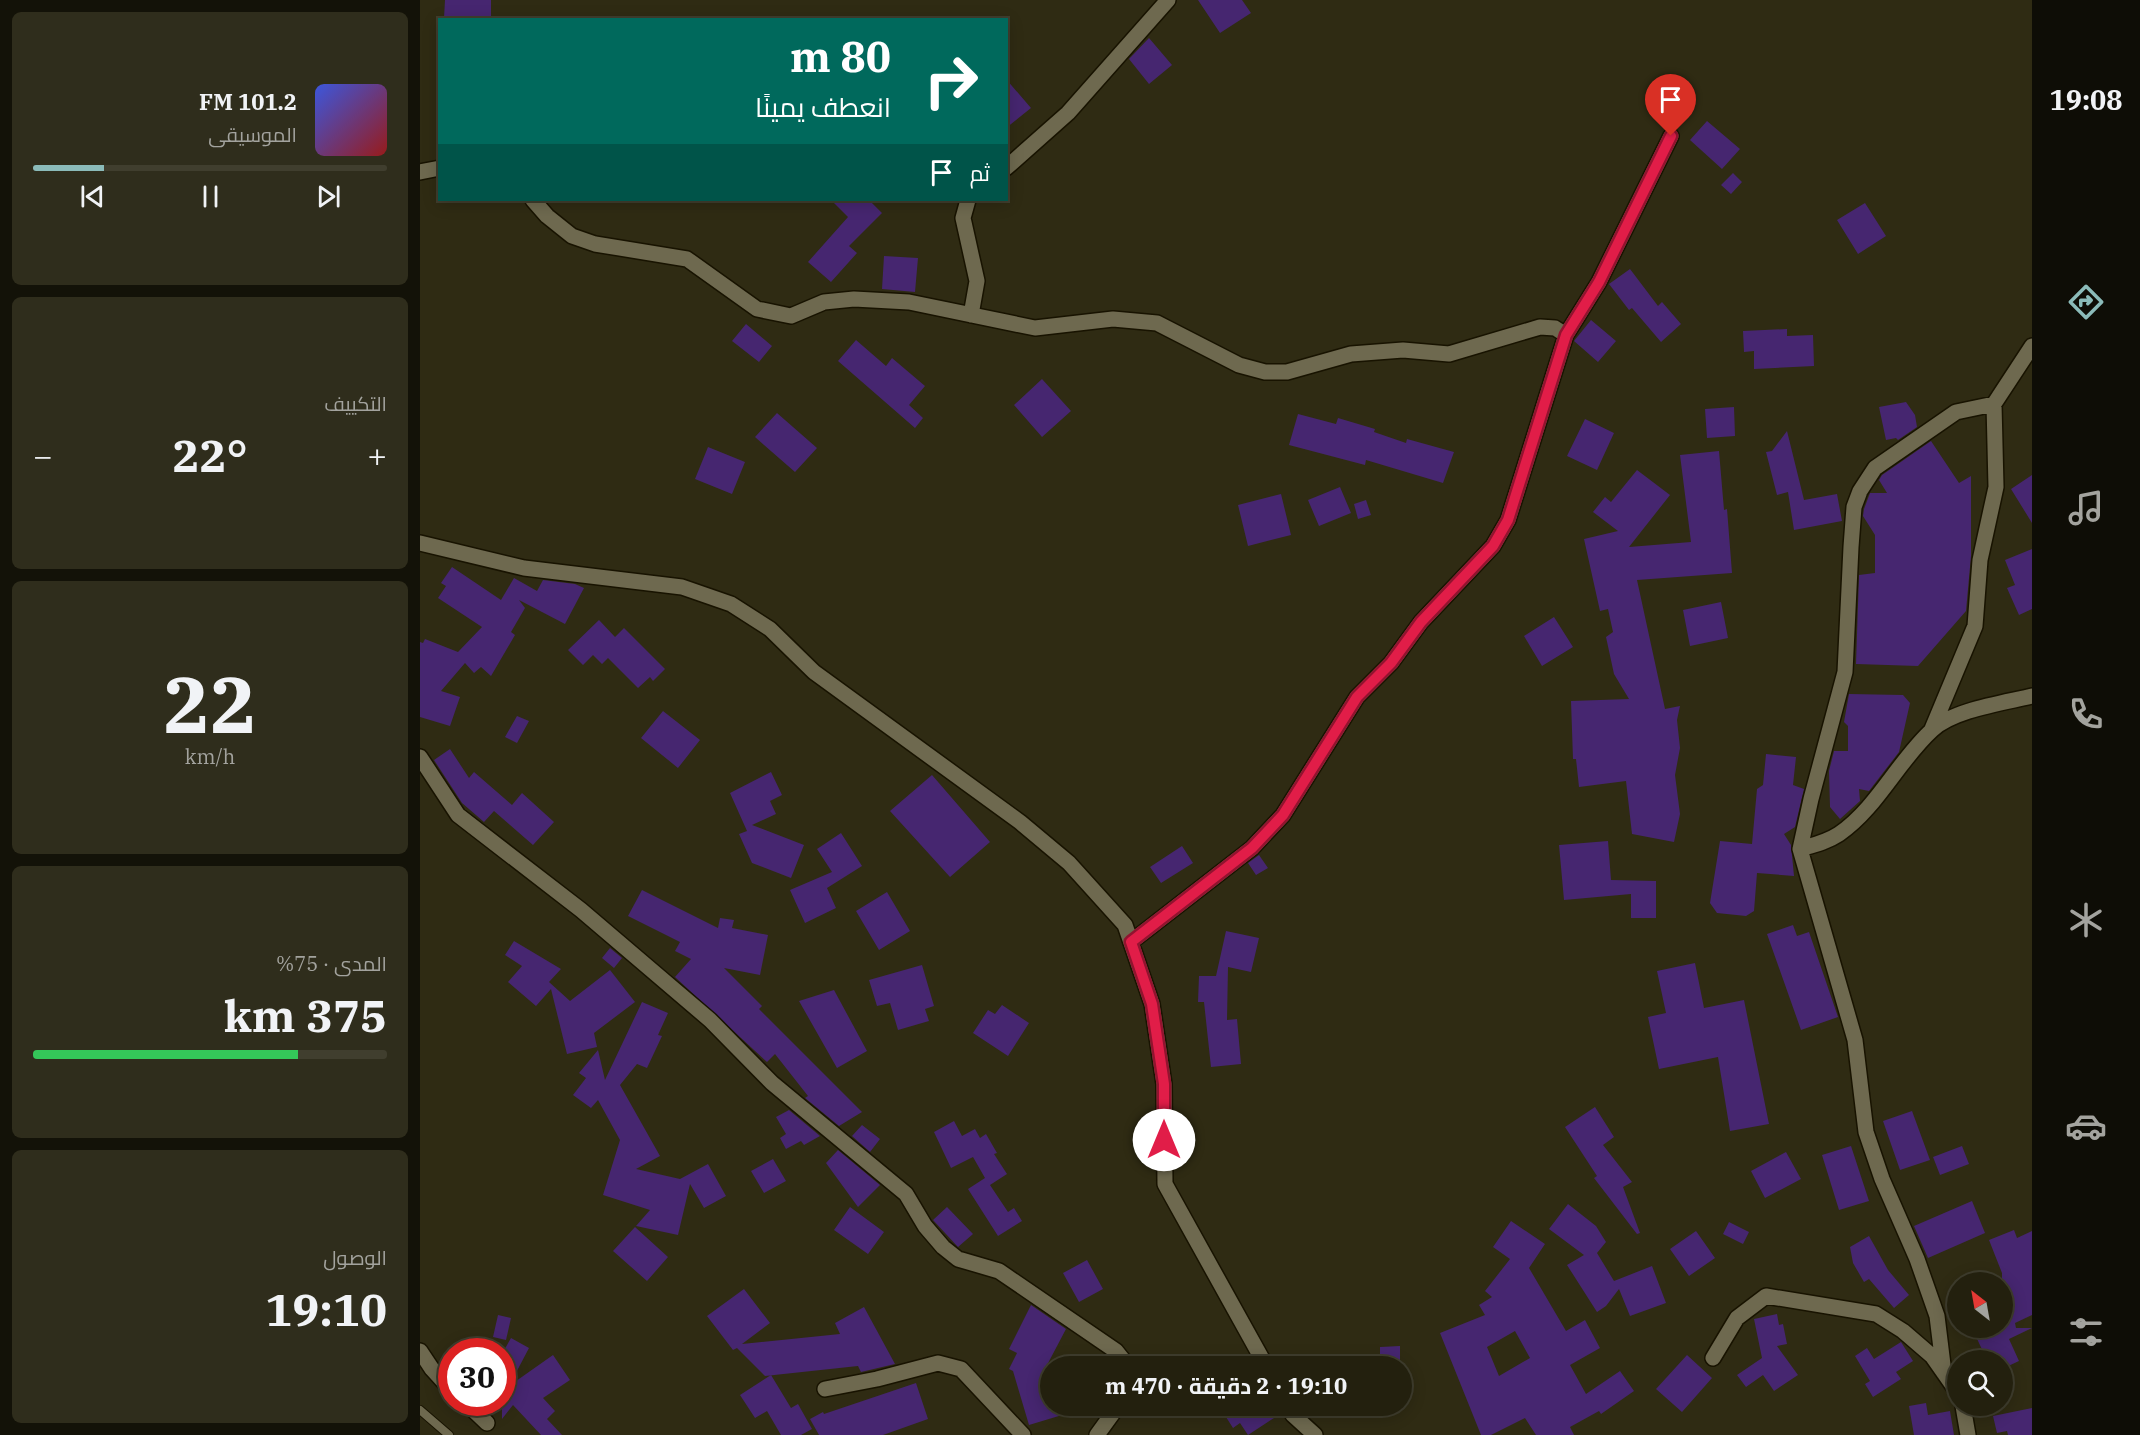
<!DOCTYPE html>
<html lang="ar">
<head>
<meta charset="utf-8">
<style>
  body { margin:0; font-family:"IBM Plex Serif",Cairo,serif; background:#2f2d1c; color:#f1f3f6; direction:rtl; height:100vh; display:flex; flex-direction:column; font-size:22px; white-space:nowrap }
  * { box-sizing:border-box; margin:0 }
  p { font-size:20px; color:#a3a39e }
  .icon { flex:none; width:33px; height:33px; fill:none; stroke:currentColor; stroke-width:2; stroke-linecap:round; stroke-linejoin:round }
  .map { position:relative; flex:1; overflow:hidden; direction:ltr }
  .sheet { display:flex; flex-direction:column; gap:12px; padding:12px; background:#131208; width:420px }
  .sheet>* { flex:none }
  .top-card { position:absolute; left:18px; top:18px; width:570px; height:183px; border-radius:0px; box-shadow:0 3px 15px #0003,0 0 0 2px #403e2e; direction:rtl; background:#00695c; color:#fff; overflow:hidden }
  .needle { width:39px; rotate:329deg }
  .tools { position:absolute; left:1527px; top:1272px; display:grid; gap:12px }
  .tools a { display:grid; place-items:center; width:66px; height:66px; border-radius:50%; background:#23200e; box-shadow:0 3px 15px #0003,0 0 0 2px #403e2e; font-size:30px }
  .speed { position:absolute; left:18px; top:1338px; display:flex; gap:12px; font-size:30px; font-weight:700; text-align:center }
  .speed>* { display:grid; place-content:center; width:78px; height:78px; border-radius:50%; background:#23200e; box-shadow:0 3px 15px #0003,0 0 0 2px #403e2e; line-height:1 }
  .speed .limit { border:9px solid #d22; background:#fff; color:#111 }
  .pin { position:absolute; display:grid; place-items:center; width:51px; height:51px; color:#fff; margin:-62px -26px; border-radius:50% 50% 50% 0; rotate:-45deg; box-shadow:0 0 6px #0007 }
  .pin .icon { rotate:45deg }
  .me { position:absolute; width:66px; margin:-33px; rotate:0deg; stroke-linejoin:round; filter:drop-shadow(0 0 4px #0008) }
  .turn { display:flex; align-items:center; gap:21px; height:126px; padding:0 18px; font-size:27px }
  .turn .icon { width:78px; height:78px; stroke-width:2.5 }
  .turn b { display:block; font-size:42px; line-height:51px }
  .then { display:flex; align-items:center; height:57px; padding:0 18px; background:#0003; gap:12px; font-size:22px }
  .big { font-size:45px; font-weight:700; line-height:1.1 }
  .sheet .widget { flex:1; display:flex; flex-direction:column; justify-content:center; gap:9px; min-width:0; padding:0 21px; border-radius:9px; background:#2f2d1c }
  .sheet .dial { align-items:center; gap:0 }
  .dial b { font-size:78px; line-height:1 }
  .song { display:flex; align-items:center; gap:18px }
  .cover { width:72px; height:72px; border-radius:9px; background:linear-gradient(135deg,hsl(230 70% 55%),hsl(0 70% 35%)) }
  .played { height:6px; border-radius:3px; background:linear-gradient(90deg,#8bbbb9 20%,#403e2e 20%) }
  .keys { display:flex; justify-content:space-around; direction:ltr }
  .heat { display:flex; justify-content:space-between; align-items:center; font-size:33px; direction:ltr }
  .charge { height:9px; border-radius:4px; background:linear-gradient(90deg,#34c759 75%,#403e2e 0) }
  .trip { position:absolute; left:620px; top:1356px; width:372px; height:60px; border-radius:30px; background:#23200e; box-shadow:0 3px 15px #0003,0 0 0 2px #403e2e; font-weight:700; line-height:60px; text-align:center; direction:rtl }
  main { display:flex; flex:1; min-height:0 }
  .tab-bar { display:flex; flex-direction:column; width:108px; justify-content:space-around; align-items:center; background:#0e0d06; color:#a3a39e }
  .tab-bar .icon { width:42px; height:42px }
  .tab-bar .selected { color:#8bbbb9 }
  .tab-bar b { font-size:27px; color:#f1f3f6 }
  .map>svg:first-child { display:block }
  .building { fill:#462670; fill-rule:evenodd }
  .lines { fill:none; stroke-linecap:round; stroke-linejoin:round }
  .lane-casing { stroke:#181300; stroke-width:10 }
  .street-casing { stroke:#181300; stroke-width:18 }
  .lane { stroke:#6e694f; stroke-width:8 }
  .street { stroke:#6e694f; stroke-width:15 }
  .route-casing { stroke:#92132f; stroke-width:15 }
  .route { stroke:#e11d48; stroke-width:10 }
</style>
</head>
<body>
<main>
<nav class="tab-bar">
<b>19:08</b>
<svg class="icon selected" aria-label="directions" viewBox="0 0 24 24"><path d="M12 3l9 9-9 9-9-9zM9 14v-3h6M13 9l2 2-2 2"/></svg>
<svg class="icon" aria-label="music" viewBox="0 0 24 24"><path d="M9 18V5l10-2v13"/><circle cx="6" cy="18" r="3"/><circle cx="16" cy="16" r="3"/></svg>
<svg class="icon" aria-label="phone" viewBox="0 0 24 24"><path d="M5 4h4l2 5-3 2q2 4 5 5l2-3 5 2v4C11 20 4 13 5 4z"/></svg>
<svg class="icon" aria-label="climate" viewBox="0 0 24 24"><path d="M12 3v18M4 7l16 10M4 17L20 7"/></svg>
<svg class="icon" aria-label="car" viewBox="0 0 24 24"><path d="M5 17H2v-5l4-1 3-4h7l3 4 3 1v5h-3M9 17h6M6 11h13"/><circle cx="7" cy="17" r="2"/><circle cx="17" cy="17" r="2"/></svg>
<svg class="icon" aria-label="filters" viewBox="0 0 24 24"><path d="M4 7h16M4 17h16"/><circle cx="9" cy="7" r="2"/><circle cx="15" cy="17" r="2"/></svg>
</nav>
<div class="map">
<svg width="1612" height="1435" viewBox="0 0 1612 1435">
  <rect width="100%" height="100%" fill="#2f2b13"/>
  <path class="building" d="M25,0H71V19L24,18Z
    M778,0H822L831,13L800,33Z
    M729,38L752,65L729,84L709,59Z
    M586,79L611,108L586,128Z
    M1287,121L1320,149L1302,169L1270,140Z
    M1313,173L1322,182L1311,194L1301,185Z
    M411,200H449L462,213L429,246L437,253L411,282L388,262L428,217Z
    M1445,203L1466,236L1438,254L1417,220Z
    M464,256L498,258L495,292L462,289Z
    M1210,269L1238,306L1242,302L1261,324L1241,342L1212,308L1209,310L1189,284Z
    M1171,320L1196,341L1178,362L1154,341Z
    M326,324L352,346L339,362L312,341Z
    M1367,329V336L1393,335L1394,366L1334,369V351L1324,352L1323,331Z
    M436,340L466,366L472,358L505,386L489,405L503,418L495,428L418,361Z
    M622,379L651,411L622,437L594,405Z
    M1486,402L1495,415L1497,427L1478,440L1476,438L1466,440L1459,407Z
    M1314,407L1315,436L1287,438L1285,409Z
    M357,413L397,448L375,472L335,437Z
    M878,414L916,424L918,418L955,429L954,432L986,443L987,439L1034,452L1023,483L946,460L945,465L869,445Z
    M1165,419L1194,433L1177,470L1147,456Z
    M1367,431L1384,500L1417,494L1422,521L1374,530L1368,492L1357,495L1346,452L1352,451Z
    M1511,441L1539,483L1551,476V556L1546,611L1498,666L1436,664L1439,575L1455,573V535L1443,516L1444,509L1450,493H1467L1459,480L1462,475Z
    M288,447L325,462L312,494L275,479Z
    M1299,451L1304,510L1307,509L1312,573L1217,580L1245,709L1260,706L1257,720L1260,748L1255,775L1260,814L1254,842L1212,834L1206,781L1159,787L1156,759H1153L1151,701L1209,699L1194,674L1186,637L1193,632L1188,609L1180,611L1164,539L1198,531L1173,512L1185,497L1191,502L1217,470L1250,495L1209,547L1271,542L1260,455Z
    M1612,475V523L1591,489Z
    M920,487L931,513L899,526L888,500Z
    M861,494L871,535L828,546L818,505Z
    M946,500L951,515L938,519L934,504Z
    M1612,549V609L1599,615L1587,588L1595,585L1585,560Z
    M32,567L81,600L94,578L117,591L123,580L155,584L164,588L145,624L99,600L105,608L91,632L95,635L71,676L61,667L54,673L45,663L21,691L40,697L30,726L0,717V642L3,643L5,639L38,652L62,627L18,598L26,586L21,583Z
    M1301,602L1308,638L1270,646L1263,610Z
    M1134,617L1153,647L1122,666L1104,636Z
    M179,620L195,637L204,628L245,669L233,681L230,677L218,688L188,658L182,664L173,655L163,665L148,650Z
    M1429,694L1483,695L1490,703L1479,752L1449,791L1439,789L1440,801L1420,819L1410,807L1409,771L1414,751H1428V726L1424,722Z
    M243,711L280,740L258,768L221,738Z
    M97,716L109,721L97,743L85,737Z
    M30,749L49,778L54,772L92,805L102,793L134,822L113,845L74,811L64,822L42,803L14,760Z
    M1346,754L1376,757L1373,785L1384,789L1375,827L1364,834L1371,845L1374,876L1337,873L1334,911L1326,916L1297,913L1290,903L1300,841L1332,844L1337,789L1343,785Z
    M351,772L362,795L350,801L356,814L332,825L384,845L371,878L332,863L319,834L327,831L310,793Z
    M512,775L570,842L530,877L470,811Z
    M421,833L442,866L407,888L416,908L385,923L370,890L412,872L397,849Z
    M1188,841L1191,880L1236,881V918H1211V894L1144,900L1139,845Z
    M762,846L773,863L741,883L730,867Z
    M839,855L848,868L836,875L828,863Z
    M222,890L298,928L300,918L314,920L312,928L348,935L340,975L304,968L342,1006L339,1009L442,1112L419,1126L385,1098L388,1096L355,1054L347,1062L255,977L271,959L255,951L260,942L208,916Z
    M467,892L490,931L459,950L436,911Z
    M1373,925L1377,936L1389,932L1418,1017L1381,1030L1347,934Z
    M806,931L839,938L831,972L808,967L807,1020L817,1019L821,1064L791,1067L784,1002H778L779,976H796Z
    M94,941L141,969L129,982L150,1001L190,970L215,1002L174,1033L177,1047L147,1054L131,989L116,1006L88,982L102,966L85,955Z
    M190,948L202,958L194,968L182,958Z
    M1275,963L1284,1008L1324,1000L1349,1124L1310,1131L1298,1057L1239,1069L1228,1017L1246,1013L1237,971Z
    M502,965L514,1006L505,1009L509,1021L478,1030L470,1003L457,1006L449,980Z
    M414,990L447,1051L417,1068L379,1001Z
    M222,1002L248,1013L238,1035L242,1036L227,1068L217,1064L200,1085L240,1156L216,1169L260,1179L288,1164L306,1196L284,1208L270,1184L258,1235L216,1226L230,1210L183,1195L200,1140L178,1100L171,1108L153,1095L166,1078L159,1073L178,1050L185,1080Z
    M582,1005L609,1023L588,1056L553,1033L568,1010L575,1014Z
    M1175,1107L1194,1137L1183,1145L1212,1182L1203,1187L1220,1233L1217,1234L1174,1178L1177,1176L1145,1127Z
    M369,1110L400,1136L384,1145L381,1141L366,1149L360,1138L366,1134L356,1117Z
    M1492,1111L1510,1160L1480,1170L1463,1121Z
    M534,1121L542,1136L555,1129L560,1138L566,1134L577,1153L574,1154L587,1174L570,1185L588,1212L594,1208L602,1221L578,1236L548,1189L565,1178L553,1157L531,1168L514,1132Z
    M442,1125L460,1139L450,1152L432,1136Z
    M1431,1146L1449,1201L1419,1210L1402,1155Z
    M1542,1146L1549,1164L1520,1175L1513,1157Z
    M418,1150L460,1185L438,1207L406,1163Z
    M1366,1152L1381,1179L1345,1198L1331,1171Z
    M353,1159L366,1181L344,1193L331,1171Z
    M1552,1201L1565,1233L1508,1258L1494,1226Z
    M1148,1204L1176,1226L1186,1242L1177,1253L1194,1281L1232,1266L1246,1303L1210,1316L1199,1289L1186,1306L1177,1312L1147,1265L1164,1255L1129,1229Z
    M430,1207L464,1232L448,1254L414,1230Z
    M527,1207L553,1234L538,1247L513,1220Z
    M1091,1221L1125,1244L1109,1268L1146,1331L1165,1320L1180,1348L1150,1365L1166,1394L1200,1371L1214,1391L1181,1414L1179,1411L1150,1427L1154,1435H1116L1105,1418L1071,1435H1061L1020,1333L1065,1315L1059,1305L1072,1297L1065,1291L1090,1259L1073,1247ZM1095,1331L1110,1358L1079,1376L1067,1347Z
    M1309,1222L1329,1232L1323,1244L1303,1234Z
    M215,1227L248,1257L227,1281L193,1251Z
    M1594,1230L1597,1238L1612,1231V1315L1595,1323L1596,1328H1612L1589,1339L1599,1361L1584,1368L1577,1353L1566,1358L1552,1328H1582V1273L1569,1240Z
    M1276,1231L1295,1258L1269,1276L1250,1249Z
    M1449,1236L1468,1270L1489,1295L1474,1308L1449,1279L1444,1282L1433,1263L1430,1247Z
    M667,1260L683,1289L659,1302L643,1273Z
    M324,1289L350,1323L322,1344L420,1334L415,1323L444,1307L475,1364L441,1372L438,1366L345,1376L317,1348L313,1350L287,1316Z
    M611,1305L646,1329L626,1367L630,1379V1406H661L662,1409L609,1425L593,1371L589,1369L597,1353L589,1349Z
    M1357,1314L1359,1325L1363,1324L1367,1344L1357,1346L1378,1375L1354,1391L1343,1375L1326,1387L1317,1375L1342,1358L1334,1319Z
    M78,1315L91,1318L86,1340L73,1337Z
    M91,1338L109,1348L89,1386L133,1355L150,1380L123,1398L135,1411L127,1419L142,1435H121L93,1405L82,1419V1354Z
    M1481,1342L1493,1361L1476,1372L1481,1379L1453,1397L1445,1384L1450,1381L1435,1356L1447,1348L1454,1359Z
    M980,1346V1366H960V1347Z
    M1267,1355L1292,1378L1262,1412L1236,1389Z
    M351,1375L371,1408L378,1404L392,1429L381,1435H361L347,1411L335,1418L320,1395Z
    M496,1383L508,1419L463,1435H399L390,1419L403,1412L404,1414Z
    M1506,1403L1508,1415L1530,1411L1534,1435H1494L1489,1406Z
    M799,1406H846L854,1418L828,1435L820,1423L813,1428Z
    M1612,1408V1435H1588L1587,1431L1577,1433L1573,1416Z"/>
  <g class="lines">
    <defs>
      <path id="lane" d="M0,1410L29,1435"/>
      <path id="street" d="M586,168L648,113L748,0
        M0,172L20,168
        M113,200L127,216L152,236L175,244L267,259L337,309L371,316L404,302L434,299L489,302L615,328L693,319L737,323L819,365L845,372H867L931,354L983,350L1029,354L1120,327L1135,328L1146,335
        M548,200L543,218L557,281L551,315
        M0,543L104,568L262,587L311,604L350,629L394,672L600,822L649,863L705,925L732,1004L744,1084L745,1184L846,1366
        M1512,729L1555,626L1560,560L1576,487L1574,404
        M0,757L38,815L161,910L290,1020L352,1083L486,1194L505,1226L523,1247L538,1259L579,1271L696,1351L708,1366
        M1380,849C1394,845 1407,842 1419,834C1457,808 1478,761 1512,730C1533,710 1583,703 1612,696
        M711,942L832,848L863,815L937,697L971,663L1001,622L1073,546L1088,520L1146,335L1179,282L1251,136
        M0,1351L12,1369L32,1391
        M1293,1358L1317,1318L1346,1296L1456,1314L1483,1331L1512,1356L1538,1393
        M1524,1373L1517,1316L1497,1259L1462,1179L1446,1132L1435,1040L1380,849L1391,799L1425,672L1431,547L1434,507L1440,491L1455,468L1536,412L1574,404L1612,346
        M405,1389L457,1379L518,1363L541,1369L603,1435
        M45,1402L67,1423
        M868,1406L873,1415L895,1435
        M1543,1406L1548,1435
        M677,1435L698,1406"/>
    </defs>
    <use href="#lane" class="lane-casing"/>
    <use href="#street" class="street-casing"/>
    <use href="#lane" class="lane"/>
    <use href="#street" class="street"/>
  </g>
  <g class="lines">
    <defs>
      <path id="route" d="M744,1140V1084L732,1004L711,942L832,848L863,815L937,697L971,663L1001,622L1073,546L1088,520L1146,335L1179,282L1251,136"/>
    </defs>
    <use href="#route" class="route-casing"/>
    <use href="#route" class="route"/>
  </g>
</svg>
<div class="tools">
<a><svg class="needle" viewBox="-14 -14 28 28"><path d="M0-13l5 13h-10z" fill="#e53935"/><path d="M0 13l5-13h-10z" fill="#a3a39e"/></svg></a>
<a><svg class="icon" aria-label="search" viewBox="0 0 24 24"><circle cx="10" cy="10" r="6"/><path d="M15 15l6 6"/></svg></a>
</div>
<div class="speed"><div class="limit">30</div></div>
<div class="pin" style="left:1251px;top:136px;background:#d93025"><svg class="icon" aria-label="arrive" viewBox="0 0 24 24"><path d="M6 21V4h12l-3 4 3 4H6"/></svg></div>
<svg class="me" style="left:744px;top:1140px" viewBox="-20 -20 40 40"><circle r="19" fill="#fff"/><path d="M0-13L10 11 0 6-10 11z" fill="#e11d48"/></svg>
<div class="trip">19:10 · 2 دقيقة · 470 m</div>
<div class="top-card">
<div class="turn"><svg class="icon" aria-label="right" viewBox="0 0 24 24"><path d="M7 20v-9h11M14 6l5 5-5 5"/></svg><div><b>80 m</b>انعطف يمينًا</div></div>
<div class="then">ثم<svg class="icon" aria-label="arrive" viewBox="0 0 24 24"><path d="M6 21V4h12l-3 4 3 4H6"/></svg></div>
</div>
</div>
<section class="sheet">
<div class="widget">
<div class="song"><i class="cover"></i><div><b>101.2 FM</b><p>الموسيقى</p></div></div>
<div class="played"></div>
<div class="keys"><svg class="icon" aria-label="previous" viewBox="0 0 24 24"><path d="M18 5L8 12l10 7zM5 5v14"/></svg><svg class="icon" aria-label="pause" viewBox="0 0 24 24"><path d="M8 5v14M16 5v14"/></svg><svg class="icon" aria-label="next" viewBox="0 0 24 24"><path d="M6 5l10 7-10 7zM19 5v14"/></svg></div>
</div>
<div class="widget"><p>التكييف</p>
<div class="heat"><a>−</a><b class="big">22°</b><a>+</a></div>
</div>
<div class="widget dial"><b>22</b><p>km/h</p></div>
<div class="widget"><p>المدى · 75%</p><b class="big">375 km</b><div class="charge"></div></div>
<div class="widget"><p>الوصول</p><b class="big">19:10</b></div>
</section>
</main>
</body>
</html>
